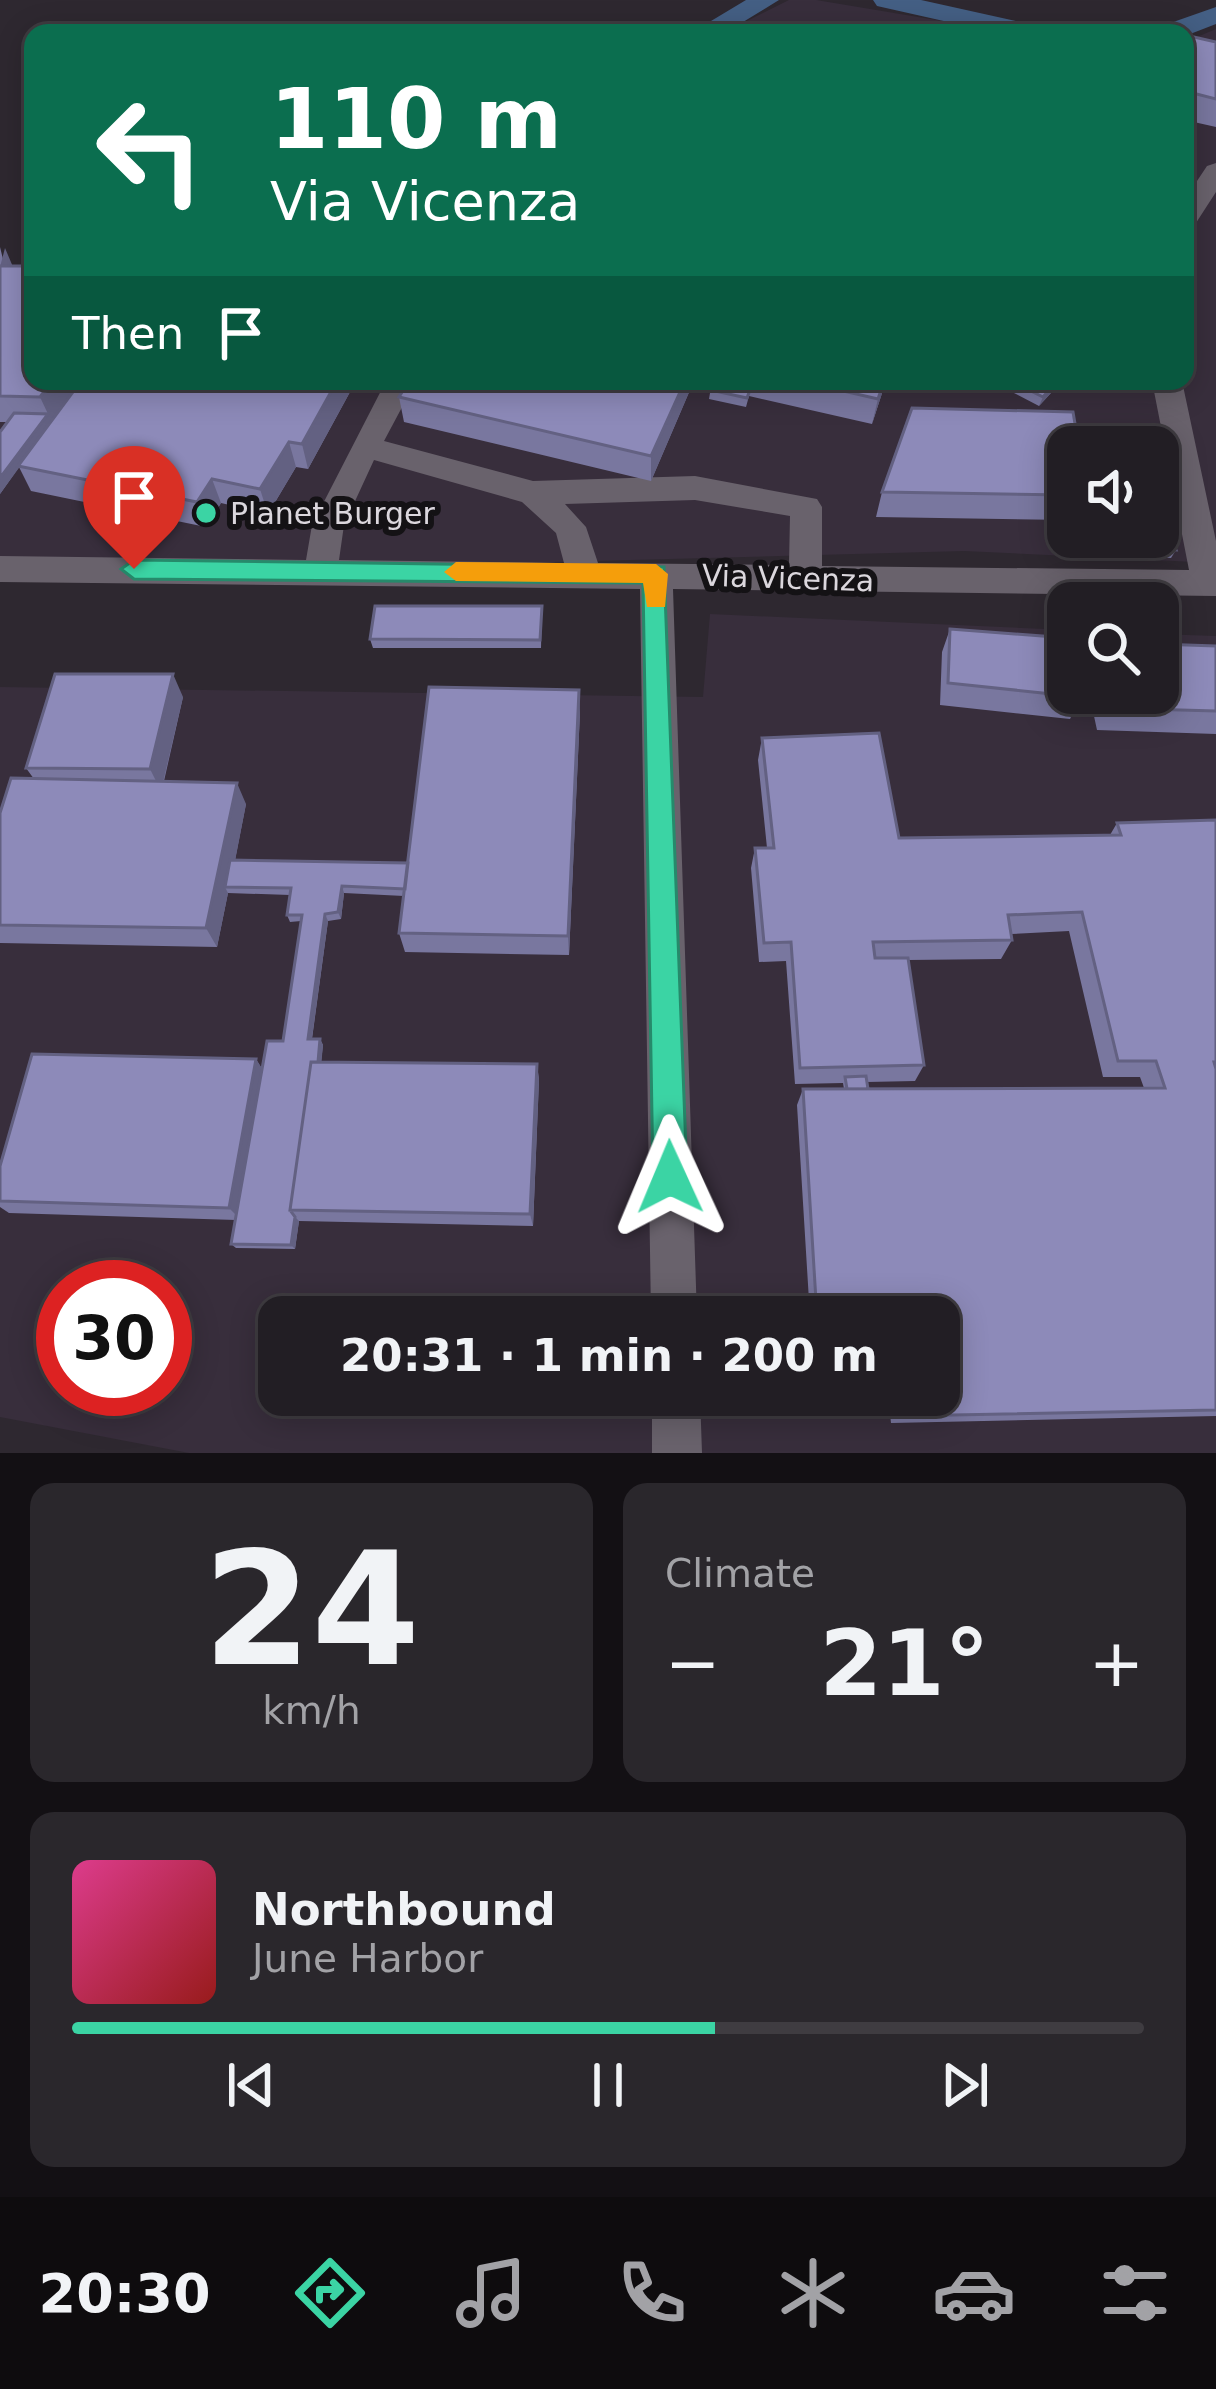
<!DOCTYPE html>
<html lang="en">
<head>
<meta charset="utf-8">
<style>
  body { margin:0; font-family:"DejaVu Sans",sans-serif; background:#2a272c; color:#f1f3f6; height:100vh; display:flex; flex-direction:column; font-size:45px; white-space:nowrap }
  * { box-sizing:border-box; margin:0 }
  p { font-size:39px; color:#a2a2a6 }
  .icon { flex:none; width:66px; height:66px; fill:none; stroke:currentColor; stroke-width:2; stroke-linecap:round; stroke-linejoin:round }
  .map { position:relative; height:1453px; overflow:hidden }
  .side { display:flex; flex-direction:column; gap:30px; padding:30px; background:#131014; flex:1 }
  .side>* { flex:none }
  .hud { position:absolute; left:24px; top:24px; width:1170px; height:366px; border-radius:24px; box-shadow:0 6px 30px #0003,0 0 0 3px #3f3c41; background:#0b6e4f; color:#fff; overflow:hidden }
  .buttons { position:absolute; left:1047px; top:426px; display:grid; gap:24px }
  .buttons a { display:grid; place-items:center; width:132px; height:132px; border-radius:24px; background:#221e24; box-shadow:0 6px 30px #0003,0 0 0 3px #3f3c41; font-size:60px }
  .speed { position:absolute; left:36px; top:1260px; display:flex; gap:24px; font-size:60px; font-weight:700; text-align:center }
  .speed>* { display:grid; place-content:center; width:156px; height:156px; border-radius:50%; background:#221e24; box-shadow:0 6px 30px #0003,0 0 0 3px #3f3c41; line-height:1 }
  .speed .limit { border:18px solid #d22; background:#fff; color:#111 }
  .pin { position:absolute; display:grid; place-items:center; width:102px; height:102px; color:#fff; margin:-123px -51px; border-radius:50% 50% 50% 0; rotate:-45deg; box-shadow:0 0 12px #0007 }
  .pin .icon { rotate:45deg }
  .me { position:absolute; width:132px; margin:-66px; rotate:359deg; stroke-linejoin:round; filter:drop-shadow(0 0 9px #0008) }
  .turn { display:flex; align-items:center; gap:42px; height:252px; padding:0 48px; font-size:54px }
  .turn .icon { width:156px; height:156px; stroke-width:2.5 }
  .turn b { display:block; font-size:84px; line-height:102px }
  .then { display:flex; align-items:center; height:114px; padding:0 48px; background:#0003; gap:24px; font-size:45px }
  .big { font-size:90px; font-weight:700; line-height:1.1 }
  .side .tile { flex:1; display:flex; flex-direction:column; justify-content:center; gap:18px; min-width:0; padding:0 42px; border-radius:24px; background:#2a272c }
  .side .dial { align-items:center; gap:0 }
  .dial b { font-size:156px; line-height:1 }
  .song { display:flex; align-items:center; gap:36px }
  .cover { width:144px; height:144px; border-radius:18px; background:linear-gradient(135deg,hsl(330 70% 55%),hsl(0 70% 35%)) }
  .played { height:12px; border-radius:6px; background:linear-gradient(90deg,#3bd4a4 60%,#3f3c41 60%) }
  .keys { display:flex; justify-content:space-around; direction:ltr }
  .heat { display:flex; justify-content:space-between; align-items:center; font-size:66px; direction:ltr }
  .side .tiles { flex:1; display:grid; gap:30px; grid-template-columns:1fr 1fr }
  .tile:last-child { grid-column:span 2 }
  .trip { position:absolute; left:258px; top:1296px; width:702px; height:120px; border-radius:24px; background:#221e24; box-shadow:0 6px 30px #0003,0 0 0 3px #3f3c41; font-weight:700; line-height:120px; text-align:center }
  .menu { display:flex; height:192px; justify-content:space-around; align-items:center; background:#0e0c0e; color:#a2a2a6 }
  .menu .icon { width:84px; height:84px }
  .menu .selected { color:#3bd4a4 }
  .menu b { font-size:54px; color:#f1f3f6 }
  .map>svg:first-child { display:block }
  .built { fill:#382e3c; fill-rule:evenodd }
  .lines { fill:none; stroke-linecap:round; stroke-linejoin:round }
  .canal { fill:#445f84; fill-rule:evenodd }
  .minor { fill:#69626c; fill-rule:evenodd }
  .wall { fill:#79779f; fill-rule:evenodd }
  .shaded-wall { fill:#636182 }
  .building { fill:#8d8ab9; stroke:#636182; stroke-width:3 }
  .route { fill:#3bd4a4; stroke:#268a6b; stroke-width:3 }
  .slow { fill:#f59e0b }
  .poi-dot { fill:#3bd4a4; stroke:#141215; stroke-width:4.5 }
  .labels { text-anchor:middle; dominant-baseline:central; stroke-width:12; stroke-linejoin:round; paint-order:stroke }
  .poi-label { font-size:30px; fill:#dbd7dd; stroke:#141215; text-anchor:start }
  .street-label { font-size:30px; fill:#dbd7dd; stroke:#141215 }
</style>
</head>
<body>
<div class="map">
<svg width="1216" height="1453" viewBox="0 0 1216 1453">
  <rect width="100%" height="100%" fill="#2e2830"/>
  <path class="built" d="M789,0H816L1014,33H723Z
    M1216,29V563L964,551L0,577V270L33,381H1185V42ZM1068,447H1158V537H1068Z
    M710,614L1068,630V693H1158V634L1216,636V1453H189L0,1417V687L703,697ZM63,1287H165V1389H63ZM279,1317H939V1395H279Z"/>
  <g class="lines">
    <path class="canal" d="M746,0H779L725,33H691Z
      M873,0H921L1043,27L1047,33H997L877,6Z
      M1216,7V24L1185,36L1155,33L1159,27Z"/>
    <path class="minor" d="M1216,163V192L1194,226L1185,228V199L1207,166Z
      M386,381H416L384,441L533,481L695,476L817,499L822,507V566L1189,570L1152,381H1182L1216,541V596L673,589L697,1317H651L640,589L0,582V556L306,560L312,525ZM374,460L522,502L556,533L564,563L339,560L344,525ZM695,500L790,516L789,565L598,563L586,527L565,504Z
      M652,1395H700L702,1453H652Z"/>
  </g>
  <path class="wall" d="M1185,35L1216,42V127L1185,120Z
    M0,247L33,381H356L308,469L296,467L268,514L221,503L206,527L31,491L19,467L0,494L8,422H0Z
    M409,381H886L872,424L749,396L746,407L709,399L711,387L693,383L651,481L404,422L399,397Z
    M1018,381H1062L1039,406L1012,392Z
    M1068,447V520L876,517L882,492Z
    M1153,540L1176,550L1171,558L1151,557L1148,548Z
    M542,606L541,648H373L370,639Z
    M950,629L1081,697L1070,719L940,705L942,652Z
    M1216,646V734L1097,730L1089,693H1158Z
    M183,697L164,781L246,804L235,860L408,863L580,712L569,955L405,952L399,933L404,896L344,893L341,919L328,921L312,1039H320L323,1045L321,1062L537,1064L539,1080L533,1226L299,1221L295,1249L236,1248L231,1244L236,1220L9,1213L0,1207V1166L256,1059L262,1069L283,1041L301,921L290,922L287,915L290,895L228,893L217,947L0,943V813L34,779L26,768Z
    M762,738L899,838L1110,835L1117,823L1216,820V1416L891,1423L888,1395H939V1317H810L797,1105L803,1089H844L843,1083L795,1084L786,961L759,962L751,868L755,848H767L758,760ZM1069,931L1103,1077H1140L1144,1088L868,1089L867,1082L915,1081L924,1065L908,960L1001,959L1012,940L1011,934Z"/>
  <path class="shaded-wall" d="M5,248L16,274L0,267Z
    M52,381H82L0,494V478L48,414L40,397Z
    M337,381H356L308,469L302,444Z
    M685,381H693V383L651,481V456Z
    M884,381H886L872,424L878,399Z
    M1057,381H1062L1039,406L1043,397Z
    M289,442L296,467L268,514L260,489Z
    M212,479L221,503L206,527L197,502Z
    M173,674L183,697L161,791L150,769Z
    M579,690L580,712L569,955L568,936Z
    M237,783L246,804L230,887H225L228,893L217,947L206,928Z
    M342,886L344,893L341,919L338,912Z
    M325,914L328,921L311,1045L308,1039Z
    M320,1039L323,1045L320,1078L296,1210Z
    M256,1059L266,1075L241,1220L229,1208Z
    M537,1064L539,1080L533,1226L530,1214Z
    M295,1217L299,1221L295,1249L291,1245Z"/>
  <path class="building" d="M1185,35L1216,42V99L1185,91Z
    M0,266H33V381H52L40,397L0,396Z
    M81,381H337L302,444L289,442L260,489L212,479L197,502L18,466Z
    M409,381H685L651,456L399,397Z
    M713,381H724L751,387L747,398L710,390Z
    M800,381H884L878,399Z
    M1018,381H1057L1043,397L1015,383Z
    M912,408L1073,412L1079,447H1068V495L882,492Z
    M14,413L48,414L0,478V432Z
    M1153,540H1172L1176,550L1155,549Z
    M375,606H542L540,640L370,639Z
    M950,629L1068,638V693H1081V697L948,683Z
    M1158,644L1216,646V711L1110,708L1106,693H1158Z
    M55,674H173L150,769L26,768Z
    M429,687L579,690L568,936L399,933Z
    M879,733L899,838L1121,835L1117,823L1216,820V1062H1214L1216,1069V1410L900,1416L898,1395H939V1317H817L803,1089L1165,1088L1156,1061H1118L1082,912L1008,915L1012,940L873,942L875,958H908L924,1065L800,1068L791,942L764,943L755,848H774L762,738Z
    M11,778L237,783L206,928L0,925V813Z
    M230,860L408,863L405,889L342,886L338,912L325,914L308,1039H320L318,1062H311L290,1210L295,1217L291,1245L231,1244L267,1041H283L302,915H287L291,888L225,887Z
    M32,1054L256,1059L229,1208L0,1201V1166Z
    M311,1062L537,1064L530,1214L290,1210Z
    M866,1076L868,1089H847L845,1077Z"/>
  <path class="route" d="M134,560L664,567L687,1177L682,1188L670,1193L658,1188L653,1177L643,583L134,579L121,569Z"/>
  <path class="slow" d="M456,562L656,564L668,574L665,607H647L643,583L456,581L444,572Z"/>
  <circle class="poi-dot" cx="206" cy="513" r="12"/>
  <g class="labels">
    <g class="poi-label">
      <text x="230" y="513">Planet Burger</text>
    </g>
    <g class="street-label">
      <text transform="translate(788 578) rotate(2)">Via Vicenza</text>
    </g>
  </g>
</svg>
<div class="buttons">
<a><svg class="icon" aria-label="sound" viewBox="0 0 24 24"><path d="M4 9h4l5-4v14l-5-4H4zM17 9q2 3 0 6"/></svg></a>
<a><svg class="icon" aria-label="search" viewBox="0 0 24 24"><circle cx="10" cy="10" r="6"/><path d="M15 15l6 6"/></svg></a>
</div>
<div class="speed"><div class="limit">30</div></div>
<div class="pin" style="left:134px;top:569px;background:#d93025"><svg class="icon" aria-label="arrive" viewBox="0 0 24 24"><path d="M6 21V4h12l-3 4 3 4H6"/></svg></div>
<svg class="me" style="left:670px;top:1177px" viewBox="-20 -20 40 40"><path d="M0-17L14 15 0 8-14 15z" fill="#3bd4a4" stroke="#fff" stroke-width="4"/></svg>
<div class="trip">20:31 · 1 min · 200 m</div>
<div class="hud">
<div class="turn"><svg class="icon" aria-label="left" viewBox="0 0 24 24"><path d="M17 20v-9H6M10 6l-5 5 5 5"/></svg><div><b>110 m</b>Via Vicenza</div></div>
<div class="then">Then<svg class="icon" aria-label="arrive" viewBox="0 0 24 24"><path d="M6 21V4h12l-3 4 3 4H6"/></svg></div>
</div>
</div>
<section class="side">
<div class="tiles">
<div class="tile dial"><b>24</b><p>km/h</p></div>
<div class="tile"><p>Climate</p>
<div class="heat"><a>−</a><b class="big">21°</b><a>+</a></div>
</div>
<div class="tile">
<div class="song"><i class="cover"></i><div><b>Northbound</b><p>June Harbor</p></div></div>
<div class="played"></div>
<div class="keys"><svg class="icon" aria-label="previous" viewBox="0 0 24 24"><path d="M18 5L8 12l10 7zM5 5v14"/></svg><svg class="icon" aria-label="pause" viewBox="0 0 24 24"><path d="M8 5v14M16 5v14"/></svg><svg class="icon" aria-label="next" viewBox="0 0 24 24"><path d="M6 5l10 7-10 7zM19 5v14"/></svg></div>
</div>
</div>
</section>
<nav class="menu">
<b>20:30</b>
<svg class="icon selected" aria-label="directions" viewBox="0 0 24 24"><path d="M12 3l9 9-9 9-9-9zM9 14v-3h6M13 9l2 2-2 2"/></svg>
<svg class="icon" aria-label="music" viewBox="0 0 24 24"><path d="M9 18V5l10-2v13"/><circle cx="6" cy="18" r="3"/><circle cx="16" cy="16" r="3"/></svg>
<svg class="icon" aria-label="phone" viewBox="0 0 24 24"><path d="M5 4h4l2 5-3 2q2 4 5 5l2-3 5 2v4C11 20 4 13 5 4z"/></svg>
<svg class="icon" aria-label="climate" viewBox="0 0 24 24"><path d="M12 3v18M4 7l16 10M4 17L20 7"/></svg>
<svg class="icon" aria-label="car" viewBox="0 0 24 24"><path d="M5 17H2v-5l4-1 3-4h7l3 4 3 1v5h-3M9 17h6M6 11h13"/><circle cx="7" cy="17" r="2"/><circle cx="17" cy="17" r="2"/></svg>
<svg class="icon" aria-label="filters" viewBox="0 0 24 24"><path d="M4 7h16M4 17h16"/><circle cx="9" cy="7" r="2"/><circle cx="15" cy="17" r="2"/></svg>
</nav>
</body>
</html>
